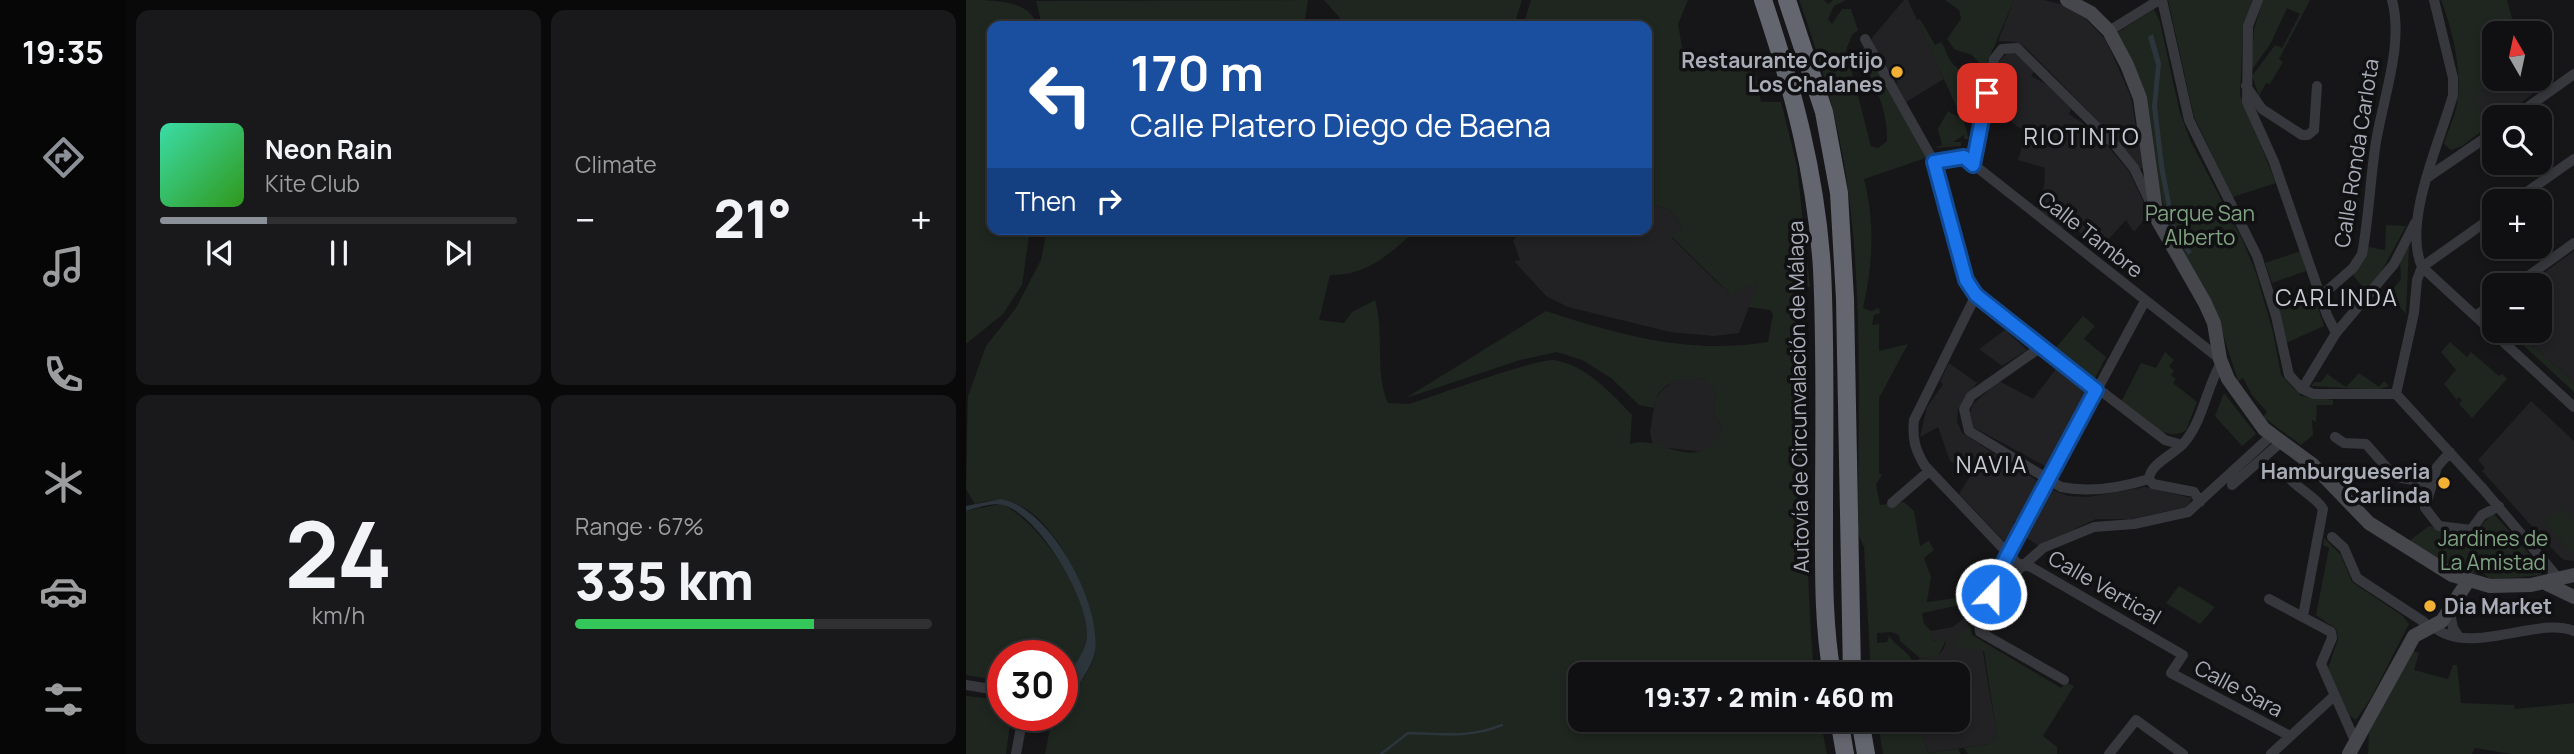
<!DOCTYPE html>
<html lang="en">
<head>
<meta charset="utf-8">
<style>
  body { margin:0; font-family:Manrope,sans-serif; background:#19191b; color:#f1f3f6; height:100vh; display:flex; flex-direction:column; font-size:26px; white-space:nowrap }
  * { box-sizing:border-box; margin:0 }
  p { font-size:23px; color:#9c9d9f }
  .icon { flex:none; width:38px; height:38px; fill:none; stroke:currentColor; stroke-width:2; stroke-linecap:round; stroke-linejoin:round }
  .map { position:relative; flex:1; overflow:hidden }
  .details { display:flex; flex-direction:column; gap:10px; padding:10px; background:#09090a; width:840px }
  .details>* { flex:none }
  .banner { position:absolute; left:21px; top:21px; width:665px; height:214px; border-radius:14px; box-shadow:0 4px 10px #0003,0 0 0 2px #303032; background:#1a4fa0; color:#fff; overflow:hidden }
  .needle { width:46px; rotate:351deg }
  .tools { position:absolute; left:1516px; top:21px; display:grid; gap:14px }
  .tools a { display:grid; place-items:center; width:70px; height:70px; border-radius:14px; background:#101012; box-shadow:0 4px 10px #0003,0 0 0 2px #303032; font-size:35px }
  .speed { position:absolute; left:21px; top:640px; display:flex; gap:14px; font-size:35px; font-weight:700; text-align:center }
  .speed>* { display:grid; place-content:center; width:91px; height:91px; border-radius:50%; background:#101012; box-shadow:0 4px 10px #0003,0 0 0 2px #303032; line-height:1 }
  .speed .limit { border:10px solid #d22; background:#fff; color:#111 }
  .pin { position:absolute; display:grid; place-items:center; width:60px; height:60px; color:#fff; margin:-30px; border-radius:14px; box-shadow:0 4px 10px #0006 }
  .me { position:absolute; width:77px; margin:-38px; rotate:22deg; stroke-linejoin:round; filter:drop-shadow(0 0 5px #0008) }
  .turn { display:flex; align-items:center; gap:24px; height:147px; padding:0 28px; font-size:32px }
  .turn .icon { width:91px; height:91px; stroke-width:2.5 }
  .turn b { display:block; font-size:49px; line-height:60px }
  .then { display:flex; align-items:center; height:66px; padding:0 28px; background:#0003; gap:14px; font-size:26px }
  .big { font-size:52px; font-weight:800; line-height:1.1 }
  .details .card { flex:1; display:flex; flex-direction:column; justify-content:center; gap:10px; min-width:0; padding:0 24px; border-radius:14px; background:#19191b }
  .details .dial { align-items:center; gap:0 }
  .dial b { font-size:91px; line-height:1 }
  .song { display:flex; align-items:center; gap:21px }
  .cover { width:84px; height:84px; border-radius:10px; background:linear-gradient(135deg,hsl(160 70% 55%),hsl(110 70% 35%)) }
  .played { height:7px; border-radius:4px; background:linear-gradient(90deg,#8c9099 30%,#303032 30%) }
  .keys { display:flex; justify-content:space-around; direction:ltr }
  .heat { display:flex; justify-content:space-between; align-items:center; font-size:38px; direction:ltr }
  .charge { height:10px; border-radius:5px; background:linear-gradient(90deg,#34c759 67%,#303032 0) }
  .details .tiles { flex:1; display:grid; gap:10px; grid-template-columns:repeat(2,1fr) }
  .trip { position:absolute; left:602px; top:662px; width:402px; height:70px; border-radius:14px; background:#101012; box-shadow:0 4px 10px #0003,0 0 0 2px #303032; font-weight:800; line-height:70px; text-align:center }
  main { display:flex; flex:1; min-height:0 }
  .tabs { display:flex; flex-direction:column; width:126px; justify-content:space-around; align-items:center; background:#060607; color:#9c9d9f }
  .tabs .icon { width:49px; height:49px }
  .tabs .selected { color:#8c9099 }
  .tabs b { font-size:32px; color:#f1f3f6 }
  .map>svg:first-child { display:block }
  .built { fill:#222225 }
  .green { fill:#1e261f }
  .water { fill:#2c353c }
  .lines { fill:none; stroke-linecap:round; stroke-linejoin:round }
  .stream { stroke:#2c353c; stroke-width:2.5 }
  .street { stroke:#37383d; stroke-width:10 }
  .secondary { stroke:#45474d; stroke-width:14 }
  .highway { stroke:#63666e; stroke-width:18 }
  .route-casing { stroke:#114b97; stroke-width:18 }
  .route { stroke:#1a73e8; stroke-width:12 }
  .poi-dot { fill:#f2b134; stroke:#111113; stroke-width:2.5 }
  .labels { text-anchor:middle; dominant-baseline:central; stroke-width:7; stroke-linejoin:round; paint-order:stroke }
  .poi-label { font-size:21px; font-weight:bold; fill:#a8adb8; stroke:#111113; text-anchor:end }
  .street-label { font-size:21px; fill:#a8adb8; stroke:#111113 }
  .park-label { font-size:21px; fill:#7fa381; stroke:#111113 }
  .neighbourhood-label { font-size:23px; letter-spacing:2px; fill:#c9ccd4; stroke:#111113 }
</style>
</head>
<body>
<main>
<nav class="tabs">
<b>19:35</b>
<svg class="icon selected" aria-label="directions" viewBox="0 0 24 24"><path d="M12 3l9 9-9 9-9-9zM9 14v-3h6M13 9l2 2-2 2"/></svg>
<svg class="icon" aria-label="music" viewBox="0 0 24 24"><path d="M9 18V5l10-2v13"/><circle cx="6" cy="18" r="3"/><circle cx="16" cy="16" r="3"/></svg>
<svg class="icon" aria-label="phone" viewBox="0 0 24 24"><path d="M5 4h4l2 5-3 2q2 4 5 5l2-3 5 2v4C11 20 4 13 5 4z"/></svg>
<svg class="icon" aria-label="climate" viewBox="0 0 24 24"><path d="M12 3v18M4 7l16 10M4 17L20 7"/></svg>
<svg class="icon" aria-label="car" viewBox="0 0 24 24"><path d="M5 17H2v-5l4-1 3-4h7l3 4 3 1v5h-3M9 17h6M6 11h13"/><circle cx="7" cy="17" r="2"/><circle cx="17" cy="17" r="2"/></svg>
<svg class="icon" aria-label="filters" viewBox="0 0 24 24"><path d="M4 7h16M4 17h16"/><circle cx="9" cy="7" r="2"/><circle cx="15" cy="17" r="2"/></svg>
</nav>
<section class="details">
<div class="tiles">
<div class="card">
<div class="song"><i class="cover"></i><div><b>Neon Rain</b><p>Kite Club</p></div></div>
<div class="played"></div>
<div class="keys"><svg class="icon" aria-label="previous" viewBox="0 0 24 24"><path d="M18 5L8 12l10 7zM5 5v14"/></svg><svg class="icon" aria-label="pause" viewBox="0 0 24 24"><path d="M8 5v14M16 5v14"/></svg><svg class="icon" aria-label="next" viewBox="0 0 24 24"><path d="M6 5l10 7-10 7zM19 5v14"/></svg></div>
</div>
<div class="card"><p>Climate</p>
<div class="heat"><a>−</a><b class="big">21°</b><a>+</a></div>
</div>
<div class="card dial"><b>24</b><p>km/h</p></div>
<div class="card"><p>Range · 67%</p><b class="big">335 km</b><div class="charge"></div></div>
</div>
</section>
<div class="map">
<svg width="1608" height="754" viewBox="0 0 1608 754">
  <rect width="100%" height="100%" fill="#161618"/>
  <path class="built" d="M938,0H942L978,79L940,102L930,84L932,82L924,76L905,39Z
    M1048,0H1078L1097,5L1119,18L1140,40L1165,97L1177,168L1174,169L1147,135L1145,125L1135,124L1060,48L1050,42L1032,41Z
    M1043,52L1049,53L1068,71L1065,76L1080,84L1105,109L1103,114L1127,130L1125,135L1137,141L1163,171L1183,214L1168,232L1160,220L1133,250L1101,221L1096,230L1068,208L1072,206L1078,186L1079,168L1052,160L1060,133L1025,106L1033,61Z
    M1533,79H1565L1571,91L1535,117H1528L1524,125L1505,98Z
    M681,202L704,210L717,229L705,237L756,287L763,290L761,295L793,281L773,333L748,336L704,332L602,307L580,296L548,261L554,260L547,240L560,229H681Z
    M1608,251V383L1551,331H1573V285H1561Z
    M1039,330L1061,350L1036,366L1013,349Z
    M983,363L1011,383L992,409L991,421L996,433L1073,482L1055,516L1047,523L1051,527L1038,541L993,494L1005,475L984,461L972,427L954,437L961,407L977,384L974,381Z
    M1090,369L1121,391L1081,467L1007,427L1004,413L1007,404L1033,381L1067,399Z
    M724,377L740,379L750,394L748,412L757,430L748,445L736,452L687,446L684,432L689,400L696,390L709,381Z
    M1565,401L1608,441V561L1598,560L1591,554L1516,471L1519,468L1512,460Z
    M1179,487L1226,498L1221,507L1165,519H1130L1073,546L1059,537L1084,489L1102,496L1122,497Z
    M999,617L1006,635L1015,641L1031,736L1023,744L962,753L951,719H992V674H949L950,662L952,659L972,656L978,648L981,637L970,641L965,639V631L987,627Z"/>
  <path class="green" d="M0,0C28,0 65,0 71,26H26V229H64L56,285L37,314L0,344Z
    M342,0L338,26H76L70,1Z
    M358,0H556L548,26H381Z
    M565,0H722L712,24L716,47L739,60H773L790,75L795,102H815L831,166L844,287H838C841,416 837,545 848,674H614V719H854L861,754H79L85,723L90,716H96V707C106,692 128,669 129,651C131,606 92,517 46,502C37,498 19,501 9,504L0,489L2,396L20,346L50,308L75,260L81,229H452C425,252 402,276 364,275L353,320L378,323L386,312L409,300C419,334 408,371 422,403L443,404C466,397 572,358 588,360C620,365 645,393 666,415L664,444C698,433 728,478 757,430L748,412L750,394L739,379C718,377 690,382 688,408L673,405L645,378L616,360L591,352L554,360L440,398L580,311C653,335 725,355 802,342L807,314L804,310L783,307L792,282L761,296L763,290L757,287L705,236L717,229L704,210L681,202V26H557Z
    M833,0H858L862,4L867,0H880L868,6L862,19L866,24L876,9H885L892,30L886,35L880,50L905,146L912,148L921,141C922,107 906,80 892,50L899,47L960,158L898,179C909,221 907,265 897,308L905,311L913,308L914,313L908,315L906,325L913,324V351L942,344L913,398V473L916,475L910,484L914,505L938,502L948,511L954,546L967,538L963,541L968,550L958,558L965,577L961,602L998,597L1009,602L956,613L958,624L965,631V639L969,641L982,636L972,656L955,659L934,641L933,635L925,632L911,633V643L921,642L923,636C934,651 950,654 949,674H905L898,547L892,534C892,422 897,308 883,197C875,130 856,63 833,0Z
    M979,0H1048L1021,63L1014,64L1006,55L988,49L981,39L995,19L993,10Z
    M1202,0H1286L1277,30L1274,95L1310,183L1267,197L1228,117Z
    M1297,0H1344L1313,59L1317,62L1304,84L1300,83L1293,96L1286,76L1309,45L1316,48L1334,14L1321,8L1305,43L1285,71L1288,29Z
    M1475,0H1541L1550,33H1528V79H1533L1506,98L1524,125L1496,146L1485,150L1478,144C1481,131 1491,115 1492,96C1495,66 1486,28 1475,0Z
    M1188,9L1194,22L1214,113L1225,142L1277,241L1290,273L1307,332L1315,375L1335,396L1367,400V405H1351L1350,422L1346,420L1347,435L1335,445L1297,417L1301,412L1286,395L1277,378L1272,381L1255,328L1203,233L1189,166L1151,33Z
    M954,19L969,45L975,42C980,48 979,52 983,58C990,73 1006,74 1020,75L1011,123L998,121L1003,139H998V135L987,142H995V146L969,148L976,145L972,129L982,111L996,119L951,20Z
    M1420,225L1440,226L1413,276L1398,295L1399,290L1387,275L1402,247L1419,250Z
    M1443,245L1440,314L1423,294L1435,279L1434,260Z
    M1335,251L1340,271L1306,283L1299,263Z
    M1346,290L1358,326L1320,343L1312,305Z
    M1117,316L1129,326L1118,339L1140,357L1127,382L1087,351Z
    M1542,331H1551L1608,383V392Z
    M1484,342L1501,357L1505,352L1533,376L1536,374L1541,379L1506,418L1493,404L1496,400L1493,397L1491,400L1478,384L1490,370L1475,352Z
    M1199,352L1208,360L1203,366L1208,371L1205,375L1210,379L1207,383L1231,402L1220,430C1199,445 1172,414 1155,402L1175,363L1190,368Z
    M1393,373L1413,387L1418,381L1423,386L1411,390L1345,386L1348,382H1355L1361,374L1380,387Z
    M1258,393L1290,434L1276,446L1249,416Z
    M35,504C70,518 124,595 121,634C119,655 107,669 96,687V656H37V681L0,675V511Z
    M1595,507L1608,521V555L1577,522Z
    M1527,513L1576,568L1575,575L1525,580L1517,573L1501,574L1443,541L1463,526L1507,534Z
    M1358,538L1375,555L1386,582L1437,616L1443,624L1405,698L1390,720L1383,715L1362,668L1372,639L1370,629L1350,615L1363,548L1357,545Z
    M1213,586L1249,607L1234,624L1200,603Z
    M1004,625L1006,635L1095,688L1100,682L1108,686L1077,736L1091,747V754H1002L998,748L1023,744L1031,736L1018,651L992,647L990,640Z
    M1447,651L1453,653L1448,670L1482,679L1487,665H1491L1495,703L1548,705L1549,709L1608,703V754H1545L1509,748L1506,754H1402L1403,732Z
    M0,696L37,700V716H45L40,754H0Z
    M911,719H951L962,753L992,749L995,754H917Z"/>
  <path class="water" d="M1187,34L1195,63L1191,106L1198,166L1209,225L1226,252L1222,255L1205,227L1193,167L1186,107L1190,65L1182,37Z
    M35,499C84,507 136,604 129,651C126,670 107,691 96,707C96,700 95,691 97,685C105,666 121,655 121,632C121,597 72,514 37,505C26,502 11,508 0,511V506Z"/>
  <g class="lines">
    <path class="stream" d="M415,754L442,733C475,734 505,738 536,725"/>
    <path class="street" d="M1196,0L1223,120L1291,256L1310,316L1323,375L1336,389L1348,394H1430
      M1292,0L1282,26L1281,102L1308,162L1361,315L1370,333
      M1468,0L1487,78V95C1474,142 1436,222 1456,267L1608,407
      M1143,31L1193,0
      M899,39L968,162L1000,280L1010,295L1199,440L1216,445
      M1280,86L1296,109L1336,135H1342L1348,130L1351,86
      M1548,117L1608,74
      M968,162L998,157L1254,359
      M1007,165L1028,59L1036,49L1051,48L1150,146L1168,168L1186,206
      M1462,177L1528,132
      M1548,201L1608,159
      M1456,267L1528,216
      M1550,285L1608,243
      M1010,295L948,420C946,438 949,450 959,466L1051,563L1065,567L1217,655L1205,673L1324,736
      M1354,297L1387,268L1396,254C1403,218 1404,179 1410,142C1417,98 1438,44 1426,0
      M1510,316L1528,302
      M1075,347L1005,396L998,409L1003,431L1095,487C1124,493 1154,488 1183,479
      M1336,389L1370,333L1428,264L1449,223
      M1430,394L1518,490L1593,579
      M1430,394L1448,313L1451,280L1456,267
      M1369,437L1378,443L1400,444L1429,477L1466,483
      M1484,452L1471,467L1459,508L1473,526L1505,530L1516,515L1533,506
      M1183,479C1184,464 1207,455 1217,444C1237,422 1240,388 1255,363
      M1183,479L1187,484L1228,492L1234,502
      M1324,479C1334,490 1351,498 1357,509L1337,616
      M1266,485L1314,443
      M926,503L963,471
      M1366,537L1378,548L1391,578L1458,622L1459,632
      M1025,594L1077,548L1128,527L1168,524L1222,512L1305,436
      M1303,599L1365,632L1366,638L1355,664L1390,743
      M1484,613L1487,628L1493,637
      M1468,627C1503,657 1571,616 1608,631
      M1098,680L1014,632L1012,616L1025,594L1027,583L1179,301
      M0,685L37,691
      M50,754L57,716
      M1143,754L1170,720L1217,754
      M1305,754L1367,697"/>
    <path class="secondary" d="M1101,0L1125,13L1143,31L1161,65L1174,98L1191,219L1239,303L1248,323L1254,359L1262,379L1298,429L1347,465L1403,523L1486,575L1524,586L1565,585L1608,575
      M1579,583L1608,597
      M1383,754L1448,636L1476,621L1502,581"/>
    <path class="highway" d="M797,0C827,89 850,175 856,269C860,352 858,437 858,520C858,571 857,623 866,674
      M821,0L858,112L873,193L879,299L886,674
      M873,719L879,754
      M894,719L900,754"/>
  </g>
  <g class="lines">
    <defs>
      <path id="route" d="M1021,93L1007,165L998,157L968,162L1000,280L1010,295L1130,390L1039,560L1025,594"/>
    </defs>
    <use href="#route" class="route-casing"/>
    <use href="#route" class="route"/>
  </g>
  <g class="poi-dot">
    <circle cx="931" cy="72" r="7"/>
    <circle cx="1478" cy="483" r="7"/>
    <circle cx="1464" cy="606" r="7"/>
  </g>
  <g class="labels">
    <g class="poi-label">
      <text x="917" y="60">Restaurante Cortijo<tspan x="917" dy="24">Los Chalanes</tspan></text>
      <text x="1464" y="471">Hamburgueseria<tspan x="1464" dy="24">Carlinda</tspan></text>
      <text x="1478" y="606" text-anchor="start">Dia Market</text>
    </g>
    <g class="street-label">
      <text transform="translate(1390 153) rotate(-81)">Calle Ronda Carlota</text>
      <text transform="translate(1125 234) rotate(38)">Calle Tambre</text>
      <text transform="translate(832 397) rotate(-91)">Autovía de Circunvalación de Málaga</text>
      <text transform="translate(1139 587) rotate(30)">Calle Vertical</text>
      <text transform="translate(1273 688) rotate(28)">Calle Sara</text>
    </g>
    <g class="park-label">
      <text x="1234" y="213">Parque San<tspan x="1234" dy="24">Alberto</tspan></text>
      <text x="1527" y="538">Jardines de<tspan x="1527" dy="24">La Amistad</tspan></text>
    </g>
    <g class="neighbourhood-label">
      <text x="1116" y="136">RIOTINTO</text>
      <text x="1371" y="297">CARLINDA</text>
      <text x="1026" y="464">NAVIA</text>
    </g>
  </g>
</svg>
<div class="tools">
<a><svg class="needle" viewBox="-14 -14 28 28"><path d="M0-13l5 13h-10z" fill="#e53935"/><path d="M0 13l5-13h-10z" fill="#9c9d9f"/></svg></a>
<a><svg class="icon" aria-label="search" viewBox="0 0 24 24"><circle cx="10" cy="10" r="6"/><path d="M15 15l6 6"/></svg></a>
<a>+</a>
<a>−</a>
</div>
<div class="speed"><div class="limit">30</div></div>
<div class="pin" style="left:1021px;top:93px;background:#d93025"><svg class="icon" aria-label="arrive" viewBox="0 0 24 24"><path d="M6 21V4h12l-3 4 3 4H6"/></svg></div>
<svg class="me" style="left:1025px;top:594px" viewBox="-20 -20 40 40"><circle r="17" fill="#1a73e8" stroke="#fff" stroke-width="3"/><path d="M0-11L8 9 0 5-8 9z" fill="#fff"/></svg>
<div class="trip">19:37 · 2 min · 460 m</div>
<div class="banner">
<div class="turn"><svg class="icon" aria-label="left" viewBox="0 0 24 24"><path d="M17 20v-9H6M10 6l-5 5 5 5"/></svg><div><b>170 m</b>Calle Platero Diego de Baena</div></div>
<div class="then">Then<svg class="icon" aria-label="right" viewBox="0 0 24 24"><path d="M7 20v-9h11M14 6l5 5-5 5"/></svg></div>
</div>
</div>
</main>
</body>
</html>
